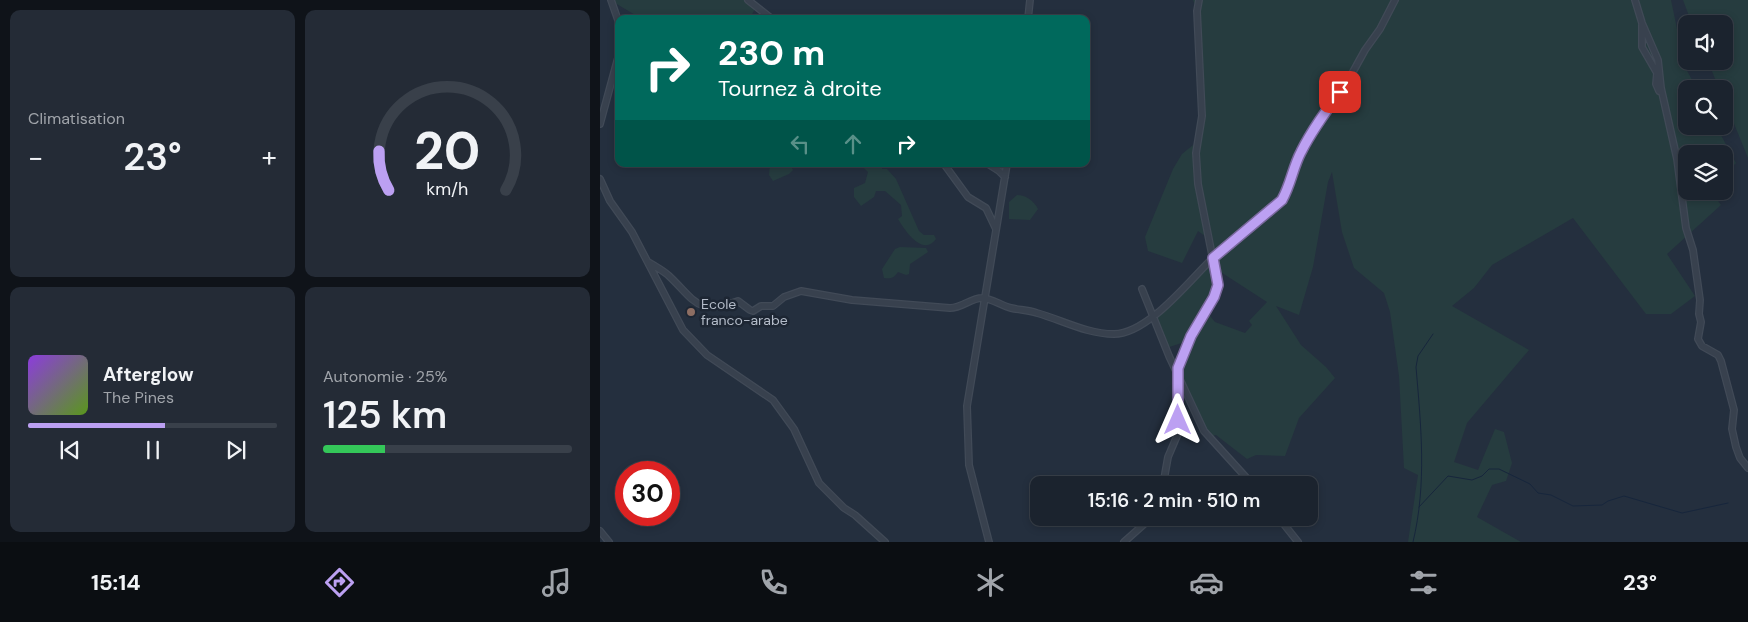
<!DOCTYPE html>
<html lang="fr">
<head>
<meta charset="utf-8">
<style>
  body { margin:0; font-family:"DM Sans",sans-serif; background:#242b36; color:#f1f3f6; height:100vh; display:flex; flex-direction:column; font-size:19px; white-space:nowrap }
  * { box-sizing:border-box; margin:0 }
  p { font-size:16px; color:#a0a4aa }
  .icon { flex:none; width:28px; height:28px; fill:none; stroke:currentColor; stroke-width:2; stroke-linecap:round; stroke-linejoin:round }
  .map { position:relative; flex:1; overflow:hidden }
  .details { display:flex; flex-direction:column; gap:10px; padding:10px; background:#0f1319; width:600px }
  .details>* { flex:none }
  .banner { position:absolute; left:15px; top:15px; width:475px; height:152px; border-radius:10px; box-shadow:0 2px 8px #0003,0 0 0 1px #39404a; background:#00695c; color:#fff; overflow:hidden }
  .buttons { position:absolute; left:1078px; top:15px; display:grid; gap:10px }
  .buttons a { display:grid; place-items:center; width:55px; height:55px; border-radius:10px; background:#1b232e; box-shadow:0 2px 8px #0003,0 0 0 1px #39404a; font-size:25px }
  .speed { position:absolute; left:15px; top:461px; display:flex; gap:10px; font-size:25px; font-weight:700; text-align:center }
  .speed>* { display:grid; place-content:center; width:65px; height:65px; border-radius:50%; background:#1b232e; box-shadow:0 2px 8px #0003,0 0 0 1px #39404a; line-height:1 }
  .speed .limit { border:8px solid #d22; background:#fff; color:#111 }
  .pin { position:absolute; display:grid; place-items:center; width:42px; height:42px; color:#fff; margin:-21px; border-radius:10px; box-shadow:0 2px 8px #0006 }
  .me { position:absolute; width:55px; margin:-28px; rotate:0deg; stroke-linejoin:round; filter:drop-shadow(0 0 4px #0008) }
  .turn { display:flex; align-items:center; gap:18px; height:105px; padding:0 20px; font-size:22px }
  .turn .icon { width:65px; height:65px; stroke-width:2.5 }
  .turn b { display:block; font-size:35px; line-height:42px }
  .lanes { display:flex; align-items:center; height:48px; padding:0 20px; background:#0003; justify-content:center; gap:25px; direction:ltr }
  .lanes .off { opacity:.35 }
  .big { font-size:38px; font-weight:600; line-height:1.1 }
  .details .tile { flex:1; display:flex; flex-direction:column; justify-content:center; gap:8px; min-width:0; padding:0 18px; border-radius:10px; background:#242b36 }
  .details .dial { align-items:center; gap:0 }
  .dial svg { height:130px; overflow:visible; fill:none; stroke:#39404a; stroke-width:7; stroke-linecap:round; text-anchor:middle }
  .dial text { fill:#f1f3f6; stroke:none }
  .song { display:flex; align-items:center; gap:15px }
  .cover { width:60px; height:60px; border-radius:8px; background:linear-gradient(135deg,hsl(270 70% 55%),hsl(90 70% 35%)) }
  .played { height:5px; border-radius:2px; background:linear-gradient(90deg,#bca0f2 55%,#39404a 55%) }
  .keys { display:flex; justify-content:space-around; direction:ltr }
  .heat { display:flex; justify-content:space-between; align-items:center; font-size:28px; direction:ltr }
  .charge { height:8px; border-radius:4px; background:linear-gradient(90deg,#34c759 25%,#39404a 0) }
  .details .tiles { flex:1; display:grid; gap:10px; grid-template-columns:repeat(2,1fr) }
  .trip { position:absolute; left:430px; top:476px; width:288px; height:50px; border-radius:10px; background:#1b232e; box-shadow:0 2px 8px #0003,0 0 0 1px #39404a; font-weight:600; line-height:50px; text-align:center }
  .dock { display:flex; height:80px; justify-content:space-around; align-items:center; background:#0b0e12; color:#a0a4aa }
  .dock .icon { width:35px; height:35px }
  .dock .current { color:#bca0f2 }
  .dock b { font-size:22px; color:#f1f3f6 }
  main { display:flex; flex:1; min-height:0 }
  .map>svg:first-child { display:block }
  .green { fill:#263c3f; fill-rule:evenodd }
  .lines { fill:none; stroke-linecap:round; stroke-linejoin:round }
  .stream { stroke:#17263c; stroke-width:1 }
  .street-casing { stroke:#414a57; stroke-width:8 }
  .street { stroke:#38414e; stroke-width:5.5 }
  .route-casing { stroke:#7a689d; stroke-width:12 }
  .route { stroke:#bca0f2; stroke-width:9 }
  .education-dot { fill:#8d6e63; stroke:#1d2633; stroke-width:2 }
  .labels { text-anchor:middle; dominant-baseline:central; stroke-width:5; stroke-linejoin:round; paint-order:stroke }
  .poi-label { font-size:14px; fill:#b4bcc9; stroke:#1d2633; text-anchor:start }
</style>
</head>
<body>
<main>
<section class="details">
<div class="tiles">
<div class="tile"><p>Climatisation</p>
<div class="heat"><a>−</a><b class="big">23°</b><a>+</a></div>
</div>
<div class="tile dial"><svg viewBox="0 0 100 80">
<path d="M14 69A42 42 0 1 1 86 69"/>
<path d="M14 69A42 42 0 0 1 8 45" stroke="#bca0f2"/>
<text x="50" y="56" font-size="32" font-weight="700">20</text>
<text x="50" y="72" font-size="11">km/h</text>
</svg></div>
<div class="tile">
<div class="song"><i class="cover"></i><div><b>Afterglow</b><p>The Pines</p></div></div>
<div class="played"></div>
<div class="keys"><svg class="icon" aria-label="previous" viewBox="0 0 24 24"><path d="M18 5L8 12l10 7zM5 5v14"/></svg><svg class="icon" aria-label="pause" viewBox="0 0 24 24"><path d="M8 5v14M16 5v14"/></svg><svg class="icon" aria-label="next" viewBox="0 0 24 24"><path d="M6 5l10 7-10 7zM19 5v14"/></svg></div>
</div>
<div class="tile"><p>Autonomie · 25%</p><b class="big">125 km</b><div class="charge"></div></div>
</div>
</section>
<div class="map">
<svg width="1148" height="542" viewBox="0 0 1148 542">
  <rect width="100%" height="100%" fill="#242f3e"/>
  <path class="green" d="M10,0H152L157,4L150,19H42Z
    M593,0H1071L1085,67L1097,89H1086V126H1116L1136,163L1124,175V154H1086V191H1111L1121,205L1067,254L1095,296L1071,314H1046L973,218L892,265L874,288L852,306L929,350L867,423L854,462L878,470L895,429L904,432L912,463L906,481L892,485L877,517L921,542H808L818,475L804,468L799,376L790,312L784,293L754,268L742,232L732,172L728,182L713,267L699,315L676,306L701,345L726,367L735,378L699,418L685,456L656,455L647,459L616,435L609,437L577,374L588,341L566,348L553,316L613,258L609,239L598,231L582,263L548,251L545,237L573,169L582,154L598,141L602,116L597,11ZM616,269L667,302L649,321L652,325L645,333L615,322L606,311L618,285Z
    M1083,0H1148V158L1124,99V89H1119L1108,61H1124V24H1092Z
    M170,164H190L193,170L189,174L173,181L169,175Z
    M260,164H282V169H287L296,179L319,231L324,235H334L336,239C323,257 305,231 298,219L302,216L301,205L285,191H276L274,197L261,206L254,197V188L265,183L268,172Z
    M417,195C426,195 434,201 438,209L430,220L409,219V202Z
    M300,247L326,248L328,252L310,264L309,274L306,275L298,272C294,278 291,279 284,278L282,269L295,249Z"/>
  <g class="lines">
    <path class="stream" d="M819,507L848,476L872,480L882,476L889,469H899L930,484L938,493L951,495L973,506L1002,505L1008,501L1024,496L1082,513L1128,503
      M813,542C827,484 821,426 816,367L818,356L833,334"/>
    <defs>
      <path id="street" d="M11,0L19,23
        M148,0L172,19
        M1035,0L1042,23L1058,60L1061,88L1077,159L1086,228L1093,250L1100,300L1099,314L1101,322L1098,339L1102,346L1118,355L1121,361L1134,410L1132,429L1136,447L1140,458L1148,468
        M428,19L430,0
        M1042,25V47L1057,73L1056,84L1059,91
        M0,124L19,54
        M344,164L368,197L386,208L396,229
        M388,164L399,171L405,177
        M0,179L10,201L32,232L83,330L107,355L173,400L194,429L219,483L244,508L255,515L285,542
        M48,262C55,266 62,270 68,275C95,300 96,316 138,301L150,310L153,311L161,306H173L184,297L201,291L252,300L350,308C362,308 371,298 382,298C391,298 402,306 411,308C419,310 428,310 437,313C462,320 487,334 514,334C549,334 591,278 615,256C636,237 659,218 681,200L688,189L700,154L721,117L749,79L765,50L780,29L795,0
        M542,289L569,356L604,431L653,485
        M563,485L568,457L577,436L578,368L591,336L615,297L618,285L598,184L596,153L602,116L597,11L599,0
        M679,518L698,542
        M0,531L9,542
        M389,542L369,465L367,406L407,164
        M524,542L551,518"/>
    </defs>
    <use href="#street" class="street-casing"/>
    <use href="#street" class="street"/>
  </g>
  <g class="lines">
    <defs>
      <path id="route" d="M578,420V368L591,336L614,297L618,285L613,258L682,200C691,184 693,167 701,152C712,130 726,111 740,92"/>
    </defs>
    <use href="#route" class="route-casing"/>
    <use href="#route" class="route"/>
  </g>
  <circle class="education-dot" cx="91" cy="312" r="5"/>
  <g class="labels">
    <g class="poi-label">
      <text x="101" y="304">Ecole<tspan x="101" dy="16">franco-arabe</tspan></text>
    </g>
  </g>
</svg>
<div class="buttons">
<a><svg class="icon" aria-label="sound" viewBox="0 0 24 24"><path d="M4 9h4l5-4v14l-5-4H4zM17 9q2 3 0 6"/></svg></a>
<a><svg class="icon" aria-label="search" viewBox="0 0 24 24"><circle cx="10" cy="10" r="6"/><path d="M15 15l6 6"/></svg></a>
<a><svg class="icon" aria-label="layers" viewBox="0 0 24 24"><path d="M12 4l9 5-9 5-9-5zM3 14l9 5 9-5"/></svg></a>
</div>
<div class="speed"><div class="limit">30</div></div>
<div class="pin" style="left:740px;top:92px;background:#d93025"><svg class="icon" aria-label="arrive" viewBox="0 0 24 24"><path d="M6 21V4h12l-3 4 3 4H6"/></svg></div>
<svg class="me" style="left:578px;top:420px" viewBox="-20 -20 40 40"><path d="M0-17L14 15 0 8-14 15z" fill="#bca0f2" stroke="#fff" stroke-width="4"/></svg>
<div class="trip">15:16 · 2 min · 510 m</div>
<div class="banner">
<div class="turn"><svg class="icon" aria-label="right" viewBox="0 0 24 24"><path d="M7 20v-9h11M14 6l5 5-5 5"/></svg><div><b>230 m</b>Tournez à droite</div></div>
<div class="lanes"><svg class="icon off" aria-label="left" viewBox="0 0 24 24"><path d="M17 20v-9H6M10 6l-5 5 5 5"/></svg><svg class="icon off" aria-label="ahead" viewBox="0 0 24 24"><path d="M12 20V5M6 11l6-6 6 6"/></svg><svg class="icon" aria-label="right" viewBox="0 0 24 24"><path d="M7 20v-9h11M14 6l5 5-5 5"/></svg></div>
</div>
</div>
</main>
<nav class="dock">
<b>15:14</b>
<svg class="icon current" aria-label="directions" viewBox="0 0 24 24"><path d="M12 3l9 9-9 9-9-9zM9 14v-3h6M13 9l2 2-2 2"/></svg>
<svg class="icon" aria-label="music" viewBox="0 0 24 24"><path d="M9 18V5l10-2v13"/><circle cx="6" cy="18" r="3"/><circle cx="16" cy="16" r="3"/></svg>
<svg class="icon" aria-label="phone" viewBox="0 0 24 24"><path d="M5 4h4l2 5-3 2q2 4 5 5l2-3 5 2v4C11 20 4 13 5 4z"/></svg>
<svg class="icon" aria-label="climate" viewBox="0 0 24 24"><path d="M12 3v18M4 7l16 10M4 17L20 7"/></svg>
<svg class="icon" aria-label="car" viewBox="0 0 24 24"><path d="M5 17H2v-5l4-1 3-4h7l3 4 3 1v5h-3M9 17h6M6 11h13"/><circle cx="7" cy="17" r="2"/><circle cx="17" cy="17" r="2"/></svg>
<svg class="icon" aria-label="filters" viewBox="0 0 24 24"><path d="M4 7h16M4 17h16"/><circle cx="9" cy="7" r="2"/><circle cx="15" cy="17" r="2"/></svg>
<b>23°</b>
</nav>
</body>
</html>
